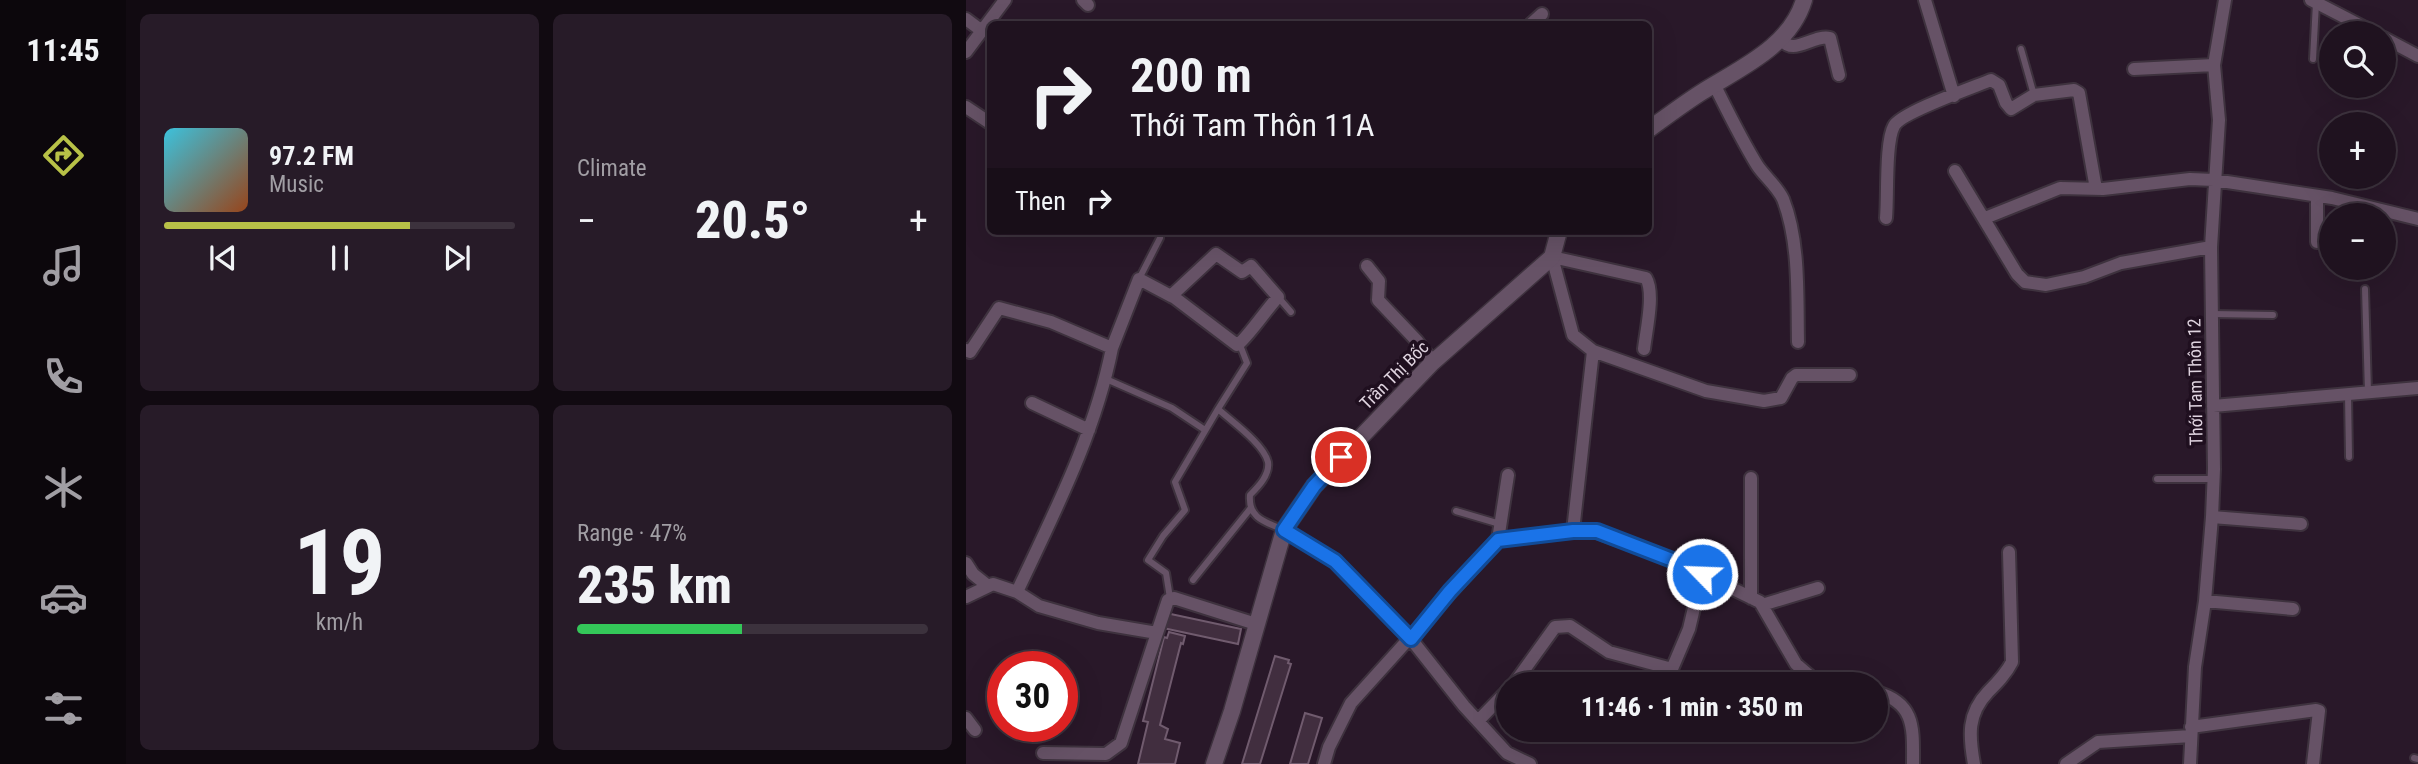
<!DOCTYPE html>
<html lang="en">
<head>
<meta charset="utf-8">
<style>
  body { margin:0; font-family:"Roboto Condensed",sans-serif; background:#271b28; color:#f1f3f6; height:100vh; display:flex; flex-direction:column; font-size:26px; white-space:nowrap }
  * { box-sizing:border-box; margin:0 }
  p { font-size:23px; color:#a19ea4 }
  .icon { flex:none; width:38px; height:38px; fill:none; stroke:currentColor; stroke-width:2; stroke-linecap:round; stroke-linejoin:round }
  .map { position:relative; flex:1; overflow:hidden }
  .drawer { display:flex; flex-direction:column; gap:14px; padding:14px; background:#110a11; width:840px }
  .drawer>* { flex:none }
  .banner { position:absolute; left:21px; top:21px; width:665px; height:214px; border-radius:10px; box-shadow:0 7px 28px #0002,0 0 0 2px #3c323d; background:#1f121f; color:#f1f3f6; overflow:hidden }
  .fabs { position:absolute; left:1353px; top:21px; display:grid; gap:14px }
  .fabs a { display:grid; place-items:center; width:77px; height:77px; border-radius:50%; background:#1f121f; box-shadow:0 7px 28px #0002,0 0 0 2px #3c323d; font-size:35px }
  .speed { position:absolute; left:21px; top:651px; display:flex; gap:14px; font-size:35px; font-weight:700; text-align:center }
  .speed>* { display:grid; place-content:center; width:91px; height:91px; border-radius:50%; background:#1f121f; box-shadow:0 7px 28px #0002,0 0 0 2px #3c323d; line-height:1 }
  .speed .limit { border:10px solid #d22; background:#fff; color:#111 }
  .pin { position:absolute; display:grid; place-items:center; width:60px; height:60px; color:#fff; margin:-30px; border:4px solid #fff; border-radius:50%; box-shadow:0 2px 7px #0007 }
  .me { position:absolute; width:77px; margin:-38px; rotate:294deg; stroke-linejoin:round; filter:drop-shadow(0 0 5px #0008) }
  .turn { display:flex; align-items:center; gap:24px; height:147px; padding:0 28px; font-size:32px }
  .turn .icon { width:91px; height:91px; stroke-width:2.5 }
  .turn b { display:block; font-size:49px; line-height:60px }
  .then { display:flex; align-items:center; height:66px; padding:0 28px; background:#0003; gap:14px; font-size:26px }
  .big { font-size:52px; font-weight:800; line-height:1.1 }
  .drawer .card { flex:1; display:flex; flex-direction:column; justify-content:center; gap:10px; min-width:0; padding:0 24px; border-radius:10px; background:#271b28 }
  .drawer .dial { align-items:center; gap:0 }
  .dial b { font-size:91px; line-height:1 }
  .song { display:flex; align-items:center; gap:21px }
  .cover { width:84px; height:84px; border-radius:10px; background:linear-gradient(135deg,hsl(190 70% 55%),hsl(20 70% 35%)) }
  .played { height:7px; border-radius:4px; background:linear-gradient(90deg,#b8c147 70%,#3c323d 70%) }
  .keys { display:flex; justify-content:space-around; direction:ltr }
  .heat { display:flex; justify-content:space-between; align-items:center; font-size:38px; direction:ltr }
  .charge { height:10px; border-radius:5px; background:linear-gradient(90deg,#34c759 47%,#3c323d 0) }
  .drawer .tiles { flex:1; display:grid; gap:14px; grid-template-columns:repeat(2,1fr) }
  .trip { position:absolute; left:530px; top:672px; width:392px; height:70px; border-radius:35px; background:#1f121f; box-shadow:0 7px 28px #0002,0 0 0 2px #3c323d; font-weight:800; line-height:70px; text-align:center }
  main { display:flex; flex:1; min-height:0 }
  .dock { display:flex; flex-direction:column; width:126px; justify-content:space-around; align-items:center; background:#0c070c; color:#a19ea4 }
  .dock .icon { width:49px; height:49px }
  .dock .current { color:#b8c147 }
  .dock b { font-size:32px; color:#f1f3f6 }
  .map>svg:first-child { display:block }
  .building { fill:#412e3f; stroke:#705b6e; stroke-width:2 }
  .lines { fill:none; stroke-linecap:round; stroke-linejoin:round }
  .service-casing { stroke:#3e323e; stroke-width:10 }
  .minor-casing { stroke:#3e323e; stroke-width:16 }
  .tertiary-casing { stroke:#3e323e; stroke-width:19 }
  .service { stroke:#665266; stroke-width:6 }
  .minor { stroke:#665266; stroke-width:12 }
  .tertiary { stroke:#665266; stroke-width:16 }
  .route-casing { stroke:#114b97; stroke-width:18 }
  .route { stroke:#1a73e8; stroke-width:12 }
  .labels { text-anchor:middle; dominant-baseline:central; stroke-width:7; stroke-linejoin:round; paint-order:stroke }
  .street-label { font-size:18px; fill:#dfd3df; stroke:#1f0f1f }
</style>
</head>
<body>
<main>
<nav class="dock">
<b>11:45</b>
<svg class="icon current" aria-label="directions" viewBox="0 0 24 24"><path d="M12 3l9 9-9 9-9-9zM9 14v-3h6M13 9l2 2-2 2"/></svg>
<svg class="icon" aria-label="music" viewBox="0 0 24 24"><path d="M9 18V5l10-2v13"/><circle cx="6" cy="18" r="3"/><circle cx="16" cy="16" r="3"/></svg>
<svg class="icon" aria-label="phone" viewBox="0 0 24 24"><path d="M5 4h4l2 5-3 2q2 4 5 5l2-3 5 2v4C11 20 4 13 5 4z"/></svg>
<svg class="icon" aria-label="climate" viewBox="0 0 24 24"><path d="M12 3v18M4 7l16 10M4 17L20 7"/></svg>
<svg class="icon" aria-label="car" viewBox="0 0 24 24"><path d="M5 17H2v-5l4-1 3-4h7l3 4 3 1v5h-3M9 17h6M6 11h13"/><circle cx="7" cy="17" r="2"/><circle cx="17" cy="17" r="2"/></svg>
<svg class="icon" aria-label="filters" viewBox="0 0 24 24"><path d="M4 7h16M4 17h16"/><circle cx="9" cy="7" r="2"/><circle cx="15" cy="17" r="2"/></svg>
</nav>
<section class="drawer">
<div class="tiles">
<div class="card">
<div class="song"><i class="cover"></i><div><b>97.2 FM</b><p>Music</p></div></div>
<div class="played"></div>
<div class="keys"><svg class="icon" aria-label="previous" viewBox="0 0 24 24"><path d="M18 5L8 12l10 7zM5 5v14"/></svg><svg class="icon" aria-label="pause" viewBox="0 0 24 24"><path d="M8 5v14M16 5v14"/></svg><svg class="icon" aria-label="next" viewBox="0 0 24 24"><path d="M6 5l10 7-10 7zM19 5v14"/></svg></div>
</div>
<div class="card"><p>Climate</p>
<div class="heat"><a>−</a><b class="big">20.5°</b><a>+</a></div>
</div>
<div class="card dial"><b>19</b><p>km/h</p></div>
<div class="card"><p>Range · 47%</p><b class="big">235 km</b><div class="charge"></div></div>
</div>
</section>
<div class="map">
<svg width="1452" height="764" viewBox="0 0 1452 764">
  <rect width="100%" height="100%" fill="#291829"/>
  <path class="building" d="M200,613L275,629L272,644L197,628Z
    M203,632L219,636L217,644L215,643L194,725L202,729L199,739L214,743L209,764H172L182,722L177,721L198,637L201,638Z
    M309,656L323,660L322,663L325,664L294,764H276Z
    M339,713L356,718L342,764H324Z"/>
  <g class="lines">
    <defs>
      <path id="service" d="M1055,49L1068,95
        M1347,59L1350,3
        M173,279L194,238
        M1399,289L1402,392
        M312,297L325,312
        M1246,314L1307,315
        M274,345L281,363L252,409C265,421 298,444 302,462C304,475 292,487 284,495C282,518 299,522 316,529
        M140,379L206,408L239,430
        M1382,394L1383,457
        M1191,479H1247
        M490,511L534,524
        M227,580L284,509
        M204,598L200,573L182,560L197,536L219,510L209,482L252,409
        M1448,758L1452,759"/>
      <path id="minor" d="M117,0L122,5
        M959,0L988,96
        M1345,0L1409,33
        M0,19L16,31
        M565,24L576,14
        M815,38C826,58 847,34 864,38L873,75
        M1418,38L1452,56
        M0,52L39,0
        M1168,69L1248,65
        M748,84C762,112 775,139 791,165C798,176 811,186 817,199C834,242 831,296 832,342
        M0,107L24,123
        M989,171L1051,274L1059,282L1080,285L1118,277L1155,263L1245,247
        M920,218C922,197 919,142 928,126C934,113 1008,87 1025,80L1033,85L1040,103L1045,109L1068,95L1108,90L1113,93L1130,189
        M1019,218L1094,188L1137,189L1224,179L1248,180L1366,198L1452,219
        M1351,242V196
        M401,266L413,281L412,300L451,341L467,362
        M146,348L173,279L205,296L209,298L271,345C279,341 303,306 312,297L285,266L276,272L250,254L205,296
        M678,349C680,331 689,293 680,278L586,257L607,335L627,351L740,391L798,401L815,398L826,378L830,375H884
        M0,350L4,352L33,308L85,322L146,348C129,434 88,513 51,592L73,606L132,623L191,633L202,600L208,598L290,624
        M66,403L123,430
        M1247,406L1452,388
        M785,478V598
        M1246,517L1335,524
        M318,530L369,561L445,639L498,706L541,753L564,764
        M607,531L627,351
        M532,540L542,475
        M0,563L7,574L22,586
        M0,597L27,584L51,592
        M1239,601L1327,609
        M796,605L852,588
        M548,684L589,627L604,626L643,652L706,669L723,629L736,574
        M910,692C950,703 947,729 947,764
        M0,718L9,730
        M512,721L542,690
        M1225,727L1350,710L1353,711L1347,764
        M77,753L140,754L155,743L191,633
        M358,764L363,747L385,703L532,540L607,531L631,532L714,563L794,602L830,664L851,682L865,684
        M1008,764C1003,736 1001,714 1022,692C1031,683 1040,674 1046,662L1043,552
        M1100,764L1132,742L1225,736
        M1224,764L1229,667L1239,601L1246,517L1248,469L1245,247L1253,120L1248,65L1259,0"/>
      <path id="tertiary" d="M682,130C700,117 717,104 736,92C774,68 824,47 838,0
        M248,764L266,711L318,530L348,486L466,363L586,257L593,231"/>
    </defs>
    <use href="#service" class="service-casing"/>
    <use href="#minor" class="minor-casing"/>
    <use href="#tertiary" class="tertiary-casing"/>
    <use href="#service" class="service"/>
    <use href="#minor" class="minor"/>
    <use href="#tertiary" class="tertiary"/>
  </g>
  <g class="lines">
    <defs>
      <path id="route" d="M375,457L348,486L318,530L369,561L445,639L484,591L532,540L607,531H631L714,563L736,574"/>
    </defs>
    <use href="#route" class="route-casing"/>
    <use href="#route" class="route"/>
  </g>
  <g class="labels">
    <g class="street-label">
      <text transform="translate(428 375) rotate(-45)">Trần Thị Bốc</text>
      <text transform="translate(1229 382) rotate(-91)">Thới Tam Thôn 12</text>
    </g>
  </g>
</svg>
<div class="fabs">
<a><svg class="icon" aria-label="search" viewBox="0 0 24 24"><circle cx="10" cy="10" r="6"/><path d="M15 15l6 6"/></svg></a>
<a>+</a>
<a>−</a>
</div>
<div class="speed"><div class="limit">30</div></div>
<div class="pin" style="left:375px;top:457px;background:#d93025"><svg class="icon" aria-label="arrive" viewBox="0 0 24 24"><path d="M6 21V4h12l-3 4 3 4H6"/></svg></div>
<svg class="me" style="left:736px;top:574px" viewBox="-20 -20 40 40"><circle r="17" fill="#1a73e8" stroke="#fff" stroke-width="3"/><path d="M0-11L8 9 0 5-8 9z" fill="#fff"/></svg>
<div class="trip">11:46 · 1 min · 350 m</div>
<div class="banner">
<div class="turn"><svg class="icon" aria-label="right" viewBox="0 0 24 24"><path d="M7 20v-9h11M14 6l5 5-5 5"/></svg><div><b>200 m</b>Thới Tam Thôn 11A</div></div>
<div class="then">Then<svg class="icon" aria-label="right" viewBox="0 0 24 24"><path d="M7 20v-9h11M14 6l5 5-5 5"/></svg></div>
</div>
</div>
</main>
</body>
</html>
